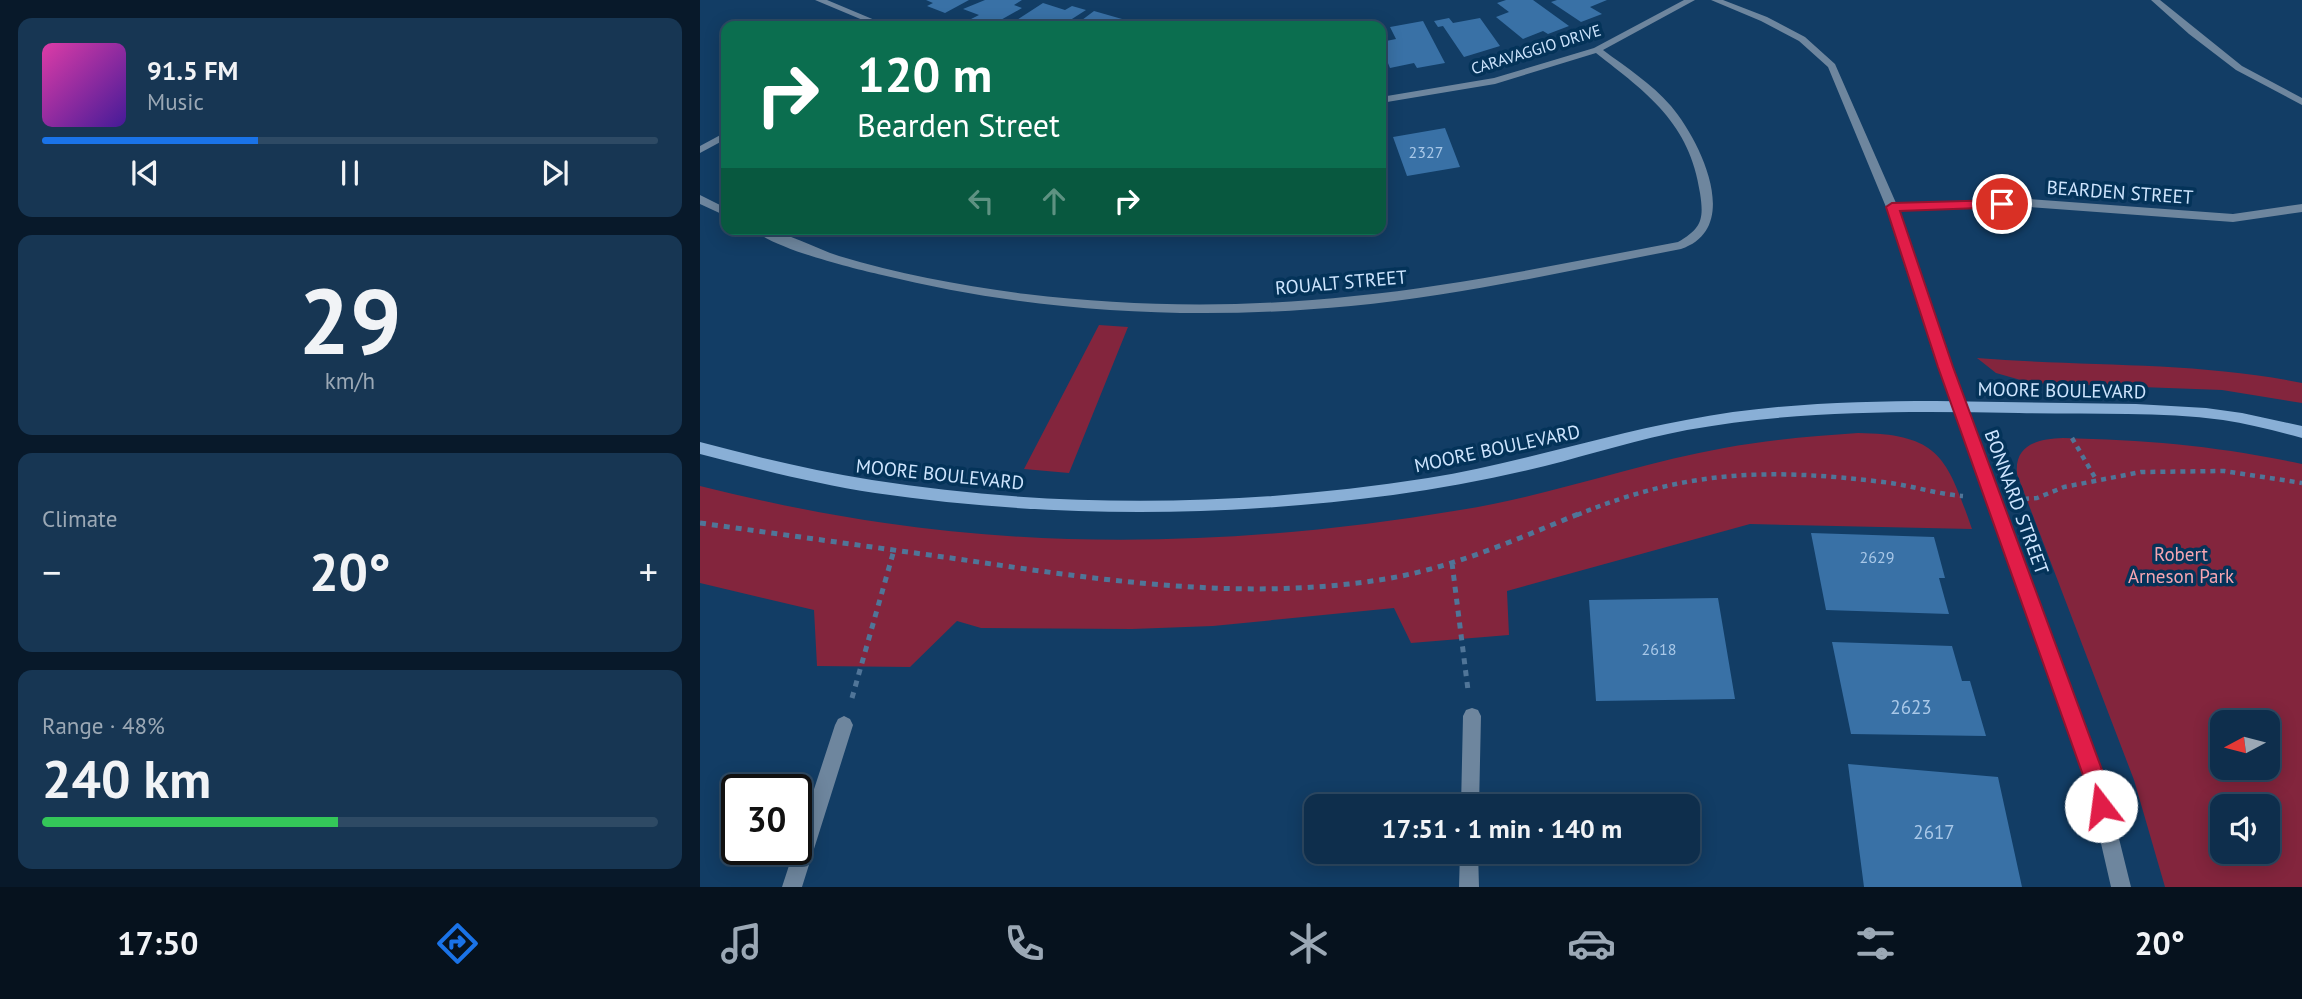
<!DOCTYPE html>
<html lang="en">
<head>
<meta charset="utf-8">
<style>
  body { margin:0; font-family:"PT Sans",sans-serif; background:#173653; color:#f1f3f6; height:100vh; display:flex; flex-direction:column; font-size:26px; white-space:nowrap }
  * { box-sizing:border-box; margin:0 }
  p { font-size:23px; color:#9ba8b5 }
  .icon { flex:none; width:38px; height:38px; fill:none; stroke:currentColor; stroke-width:2; stroke-linecap:round; stroke-linejoin:round }
  .map { position:relative; flex:1; overflow:hidden }
  .sheet { display:flex; flex-direction:column; gap:18px; padding:18px; background:#08192a; width:700px }
  .sheet>* { flex:none }
  .hud { position:absolute; left:21px; top:21px; width:665px; height:214px; border-radius:14px; box-shadow:0 4px 18px #0003,0 0 0 2px #2e4a64; background:#0b6e4f; color:#fff; overflow:hidden }
  .needle { width:46px; rotate:263deg }
  .controls { position:absolute; left:1510px; top:710px; display:grid; gap:14px }
  .controls a { display:grid; place-items:center; width:70px; height:70px; border-radius:14px; background:#0e2e4c; box-shadow:0 4px 18px #0003,0 0 0 2px #2e4a64; font-size:35px }
  .speed { position:absolute; left:21px; top:774px; display:flex; gap:14px; font-size:35px; font-weight:700; text-align:center }
  .speed>* { display:grid; place-content:center; width:91px; height:91px; border-radius:50%; background:#0e2e4c; box-shadow:0 4px 18px #0003,0 0 0 2px #2e4a64; line-height:1 }
  .speed .limit { border:4px solid #111; border-radius:10px; background:#fff; color:#111 }
  .pin { position:absolute; display:grid; place-items:center; width:60px; height:60px; color:#fff; margin:-30px; border:4px solid #fff; border-radius:50%; box-shadow:0 2px 7px #0007 }
  .me { position:absolute; width:77px; margin:-38px; rotate:345deg; stroke-linejoin:round; filter:drop-shadow(0 0 5px #0008) }
  .turn { display:flex; align-items:center; gap:24px; height:147px; padding:0 21px; font-size:32px }
  .turn .icon { width:91px; height:91px; stroke-width:2.5 }
  .turn b { display:block; font-size:49px; line-height:60px }
  .lanes { display:flex; align-items:center; height:66px; padding:0 21px; background:#0003; justify-content:center; gap:35px; direction:ltr }
  .lanes .off { opacity:.35 }
  .big { font-size:52px; font-weight:700; line-height:1.1 }
  .sheet .card { flex:1; display:flex; flex-direction:column; justify-content:center; gap:10px; min-width:0; padding:0 24px; border-radius:14px; background:#173653 }
  .sheet .dial { align-items:center; gap:0 }
  .dial b { font-size:91px; line-height:1 }
  .song { display:flex; align-items:center; gap:21px }
  .cover { width:84px; height:84px; border-radius:10px; background:linear-gradient(135deg,hsl(320 70% 55%),hsl(260 70% 35%)) }
  .played { height:7px; border-radius:4px; background:linear-gradient(90deg,#1a73e8 35%,#2e4a64 35%) }
  .keys { display:flex; justify-content:space-around; direction:ltr }
  .heat { display:flex; justify-content:space-between; align-items:center; font-size:38px; direction:ltr }
  .charge { height:10px; border-radius:5px; background:linear-gradient(90deg,#34c759 48%,#2e4a64 0) }
  .trip { position:absolute; left:604px; top:794px; width:396px; height:70px; border-radius:14px; background:#0e2e4c; box-shadow:0 4px 18px #0003,0 0 0 2px #2e4a64; font-weight:700; line-height:70px; text-align:center }
  .tabs { display:flex; height:112px; justify-content:space-around; align-items:center; background:#06121e; color:#9ba8b5 }
  .tabs .icon { width:49px; height:49px }
  .tabs .on { color:#1a73e8 }
  .tabs b { font-size:32px; color:#f1f3f6 }
  main { display:flex; flex:1; min-height:0 }
  .map>svg:first-child { display:block }
  .green { fill:#83253d; fill-rule:evenodd }
  .building { fill:#3971a6 }
  .lines { fill:none; stroke-linecap:round; stroke-linejoin:round }
  .path-far1 { stroke:#507598; stroke-width:4.5; stroke-dasharray:5 5; stroke-linecap:butt }
  .path { stroke:#507598; stroke-width:5; stroke-dasharray:6 6; stroke-linecap:butt }
  .street { fill:#6e869e; fill-rule:evenodd }
  .secondary { fill:#89afd6; fill-rule:evenodd }
  .route { fill:#e11d48; stroke:#92132f; stroke-width:2 }
  .labels { text-anchor:middle; dominant-baseline:central; stroke-width:7; stroke-linejoin:round; paint-order:stroke }
  .far-street-label { font-size:16px; fill:#cee5fe; stroke:#043359 }
  .number-label { font-size:16px; fill:#a9c8e8 }
  .street-label { font-size:19px; fill:#cee5fe; stroke:#043359 }
  .park-label { font-size:19px; fill:#f5a5b1; stroke:#043359 }
  .near-number-label { font-size:19px; fill:#a9c8e8 }
</style>
</head>
<body>
<main>
<section class="sheet">
<div class="card">
<div class="song"><i class="cover"></i><div><b>91.5 FM</b><p>Music</p></div></div>
<div class="played"></div>
<div class="keys"><svg class="icon" aria-label="previous" viewBox="0 0 24 24"><path d="M18 5L8 12l10 7zM5 5v14"/></svg><svg class="icon" aria-label="pause" viewBox="0 0 24 24"><path d="M8 5v14M16 5v14"/></svg><svg class="icon" aria-label="next" viewBox="0 0 24 24"><path d="M6 5l10 7-10 7zM19 5v14"/></svg></div>
</div>
<div class="card dial"><b>29</b><p>km/h</p></div>
<div class="card"><p>Climate</p>
<div class="heat"><a>−</a><b class="big">20°</b><a>+</a></div>
</div>
<div class="card"><p>Range · 48%</p><b class="big">240 km</b><div class="charge"></div></div>
</section>
<div class="map">
<svg width="1602" height="887" viewBox="0 0 1602 887">
  <rect width="100%" height="100%" fill="#123d65"/>
  <path class="green" d="M399,325L428,327L369,473L324,469Z
    M1277,358C1385,367 1495,361 1602,383V403L1522,390L1331,383L1296,373Z
    M1158,433C1240,434 1247,458 1272,529L1050,524L807,591L809,635L711,643L694,608L513,626L432,629L281,628L257,621L210,667L117,666L114,610L0,583V486C61,501 122,514 185,523C375,551 571,542 760,510C849,496 935,464 1024,448C1068,440 1113,436 1158,433Z
    M1363,438C1448,440 1518,446 1602,464V887H1465L1434,780L1317,474C1314,444 1339,439 1363,438ZM1522,723H1568V768H1522ZM1522,807H1568V852H1522Z"/>
  <path class="building" d="M226,0H269L245,13L227,6L233,3Z
    M285,0H322L314,5L322,8L290,26H276L265,22L279,15L263,9Z
    M806,0H833L869,26L848,34L843,31L823,39L796,17L809,12L797,3Z
    M857,0H907L890,7L902,14L881,22L851,2Z
    M343,3L365,10L372,6L386,10L361,26H299L304,23L309,25Z
    M394,11L422,19L412,26H374Z
    M749,18L753,23L780,18L800,46L764,57L743,26L738,27L734,21Z
    M723,21L745,63L717,68L714,63L690,68L681,46V42L696,39L690,27Z
    M745,128L760,167L707,176L693,137Z
    M1111,533L1234,537L1245,578H1239L1249,614L1126,610Z
    M1018,598L1035,699L896,701L889,600Z
    M1132,642L1252,646L1262,681H1270L1286,736L1151,734Z
    M1148,764L1298,777L1322,887H1164Z"/>
  <g class="lines">
    <path class="path-far1" d="M1372,438L1397,481
      M1324,499L1337,498L1364,487L1441,472L1524,471L1602,483
      M877,515C986,470 1068,468 1183,482C1210,485 1236,494 1263,496"/>
    <path class="path" d="M0,523C86,535 172,547 258,559C399,580 548,603 691,578C758,566 819,538 881,513
      M752,563L768,690
      M152,698L194,550"/>
    <path class="street" d="M115,0H127L189,26H177Z
      M984,0H995L903,50C927,68 951,83 971,106C999,139 1044,228 981,249C872,270 762,295 651,306C494,321 336,313 182,275C152,268 74,249 53,229C82,229 111,247 139,256C199,274 263,286 326,294C434,307 545,308 654,296C763,285 870,262 978,242C1002,228 1004,219 1000,193C990,123 947,93 896,53L795,84L681,103V97L794,78L894,48Z
      M1011,0H1023L1067,17L1105,37L1135,64L1196,203L1330,199L1533,214L1602,204V212L1533,222L1330,207L1199,210L1253,367L1404,778L1431,887H1411L1386,778L1239,367L1186,207L1128,67L1099,41L1061,21Z
      M1451,0H1460L1542,66L1602,98V105L1536,70L1489,34Z
      M26,132V139L0,153V146Z
      M0,195L26,208V216L0,204Z
      M772,708L778,710L781,716L779,807H761L763,716L766,710Z
      M144,716L150,719L153,725L102,887H82L135,725L138,719Z
      M760,852H778L779,887H759Z"/>
    <path class="secondary" d="M1236,401L1436,404L1506,408L1542,413L1602,426V438C1576,431 1549,424 1523,420C1456,411 1387,415 1319,413C1208,411 1097,410 987,430C939,439 892,454 845,466C795,478 744,488 693,495C521,518 347,518 175,493C115,484 58,469 0,454V442C57,457 114,471 172,480C355,509 545,507 728,478C816,464 899,436 986,420C1068,404 1152,401 1236,401Z"/>
  </g>
  <path class="route" d="M1302,200L1308,204L1307,207L1200,211L1253,367L1405,778L1411,806L1408,813L1401,816L1394,813L1384,778L1238,367L1186,207L1192,203Z"/>
  <g class="labels">
    <g class="far-street-label">
      <text transform="translate(836 49) rotate(-17)">CARAVAGGIO DRIVE</text>
    </g>
    <g class="number-label">
      <text x="726" y="152">2327</text>
      <text x="1177" y="557">2629</text>
      <text x="959" y="649">2618</text>
    </g>
    <g class="street-label">
      <text transform="translate(1420 192) rotate(4)">BEARDEN STREET</text>
      <text transform="translate(641 282) rotate(-5)">ROUALT STREET</text>
      <text transform="translate(1362 390) rotate(1)">MOORE BOULEVARD</text>
      <text transform="translate(797 448) rotate(-12)">MOORE BOULEVARD</text>
      <text transform="translate(240 474) rotate(6)">MOORE BOULEVARD</text>
      <text transform="translate(1317 502) rotate(70)">BONNARD STREET</text>
    </g>
    <g class="park-label">
      <text x="1481" y="554">Robert<tspan x="1481" dy="22">Arneson Park</tspan></text>
    </g>
    <g class="near-number-label">
      <text x="1211" y="707">2623</text>
      <text x="1234" y="832">2617</text>
    </g>
  </g>
</svg>
<div class="controls">
<a><svg class="needle" viewBox="-14 -14 28 28"><path d="M0-13l5 13h-10z" fill="#e53935"/><path d="M0 13l5-13h-10z" fill="#9ba8b5"/></svg></a>
<a><svg class="icon" aria-label="sound" viewBox="0 0 24 24"><path d="M4 9h4l5-4v14l-5-4H4zM17 9q2 3 0 6"/></svg></a>
</div>
<div class="speed"><div class="limit">30</div></div>
<div class="pin" style="left:1302px;top:204px;background:#d93025"><svg class="icon" aria-label="arrive" viewBox="0 0 24 24"><path d="M6 21V4h12l-3 4 3 4H6"/></svg></div>
<svg class="me" style="left:1401px;top:806px" viewBox="-20 -20 40 40"><circle r="19" fill="#fff"/><path d="M0-13L10 11 0 6-10 11z" fill="#e11d48"/></svg>
<div class="trip">17:51 · 1 min · 140 m</div>
<div class="hud">
<div class="turn"><svg class="icon" aria-label="right" viewBox="0 0 24 24"><path d="M7 20v-9h11M14 6l5 5-5 5"/></svg><div><b>120 m</b>Bearden Street</div></div>
<div class="lanes"><svg class="icon off" aria-label="left" viewBox="0 0 24 24"><path d="M17 20v-9H6M10 6l-5 5 5 5"/></svg><svg class="icon off" aria-label="ahead" viewBox="0 0 24 24"><path d="M12 20V5M6 11l6-6 6 6"/></svg><svg class="icon" aria-label="right" viewBox="0 0 24 24"><path d="M7 20v-9h11M14 6l5 5-5 5"/></svg></div>
</div>
</div>
</main>
<nav class="tabs">
<b>17:50</b>
<svg class="icon on" aria-label="directions" viewBox="0 0 24 24"><path d="M12 3l9 9-9 9-9-9zM9 14v-3h6M13 9l2 2-2 2"/></svg>
<svg class="icon" aria-label="music" viewBox="0 0 24 24"><path d="M9 18V5l10-2v13"/><circle cx="6" cy="18" r="3"/><circle cx="16" cy="16" r="3"/></svg>
<svg class="icon" aria-label="phone" viewBox="0 0 24 24"><path d="M5 4h4l2 5-3 2q2 4 5 5l2-3 5 2v4C11 20 4 13 5 4z"/></svg>
<svg class="icon" aria-label="climate" viewBox="0 0 24 24"><path d="M12 3v18M4 7l16 10M4 17L20 7"/></svg>
<svg class="icon" aria-label="car" viewBox="0 0 24 24"><path d="M5 17H2v-5l4-1 3-4h7l3 4 3 1v5h-3M9 17h6M6 11h13"/><circle cx="7" cy="17" r="2"/><circle cx="17" cy="17" r="2"/></svg>
<svg class="icon" aria-label="filters" viewBox="0 0 24 24"><path d="M4 7h16M4 17h16"/><circle cx="9" cy="7" r="2"/><circle cx="15" cy="17" r="2"/></svg>
<b>20°</b>
</nav>
</body>
</html>
